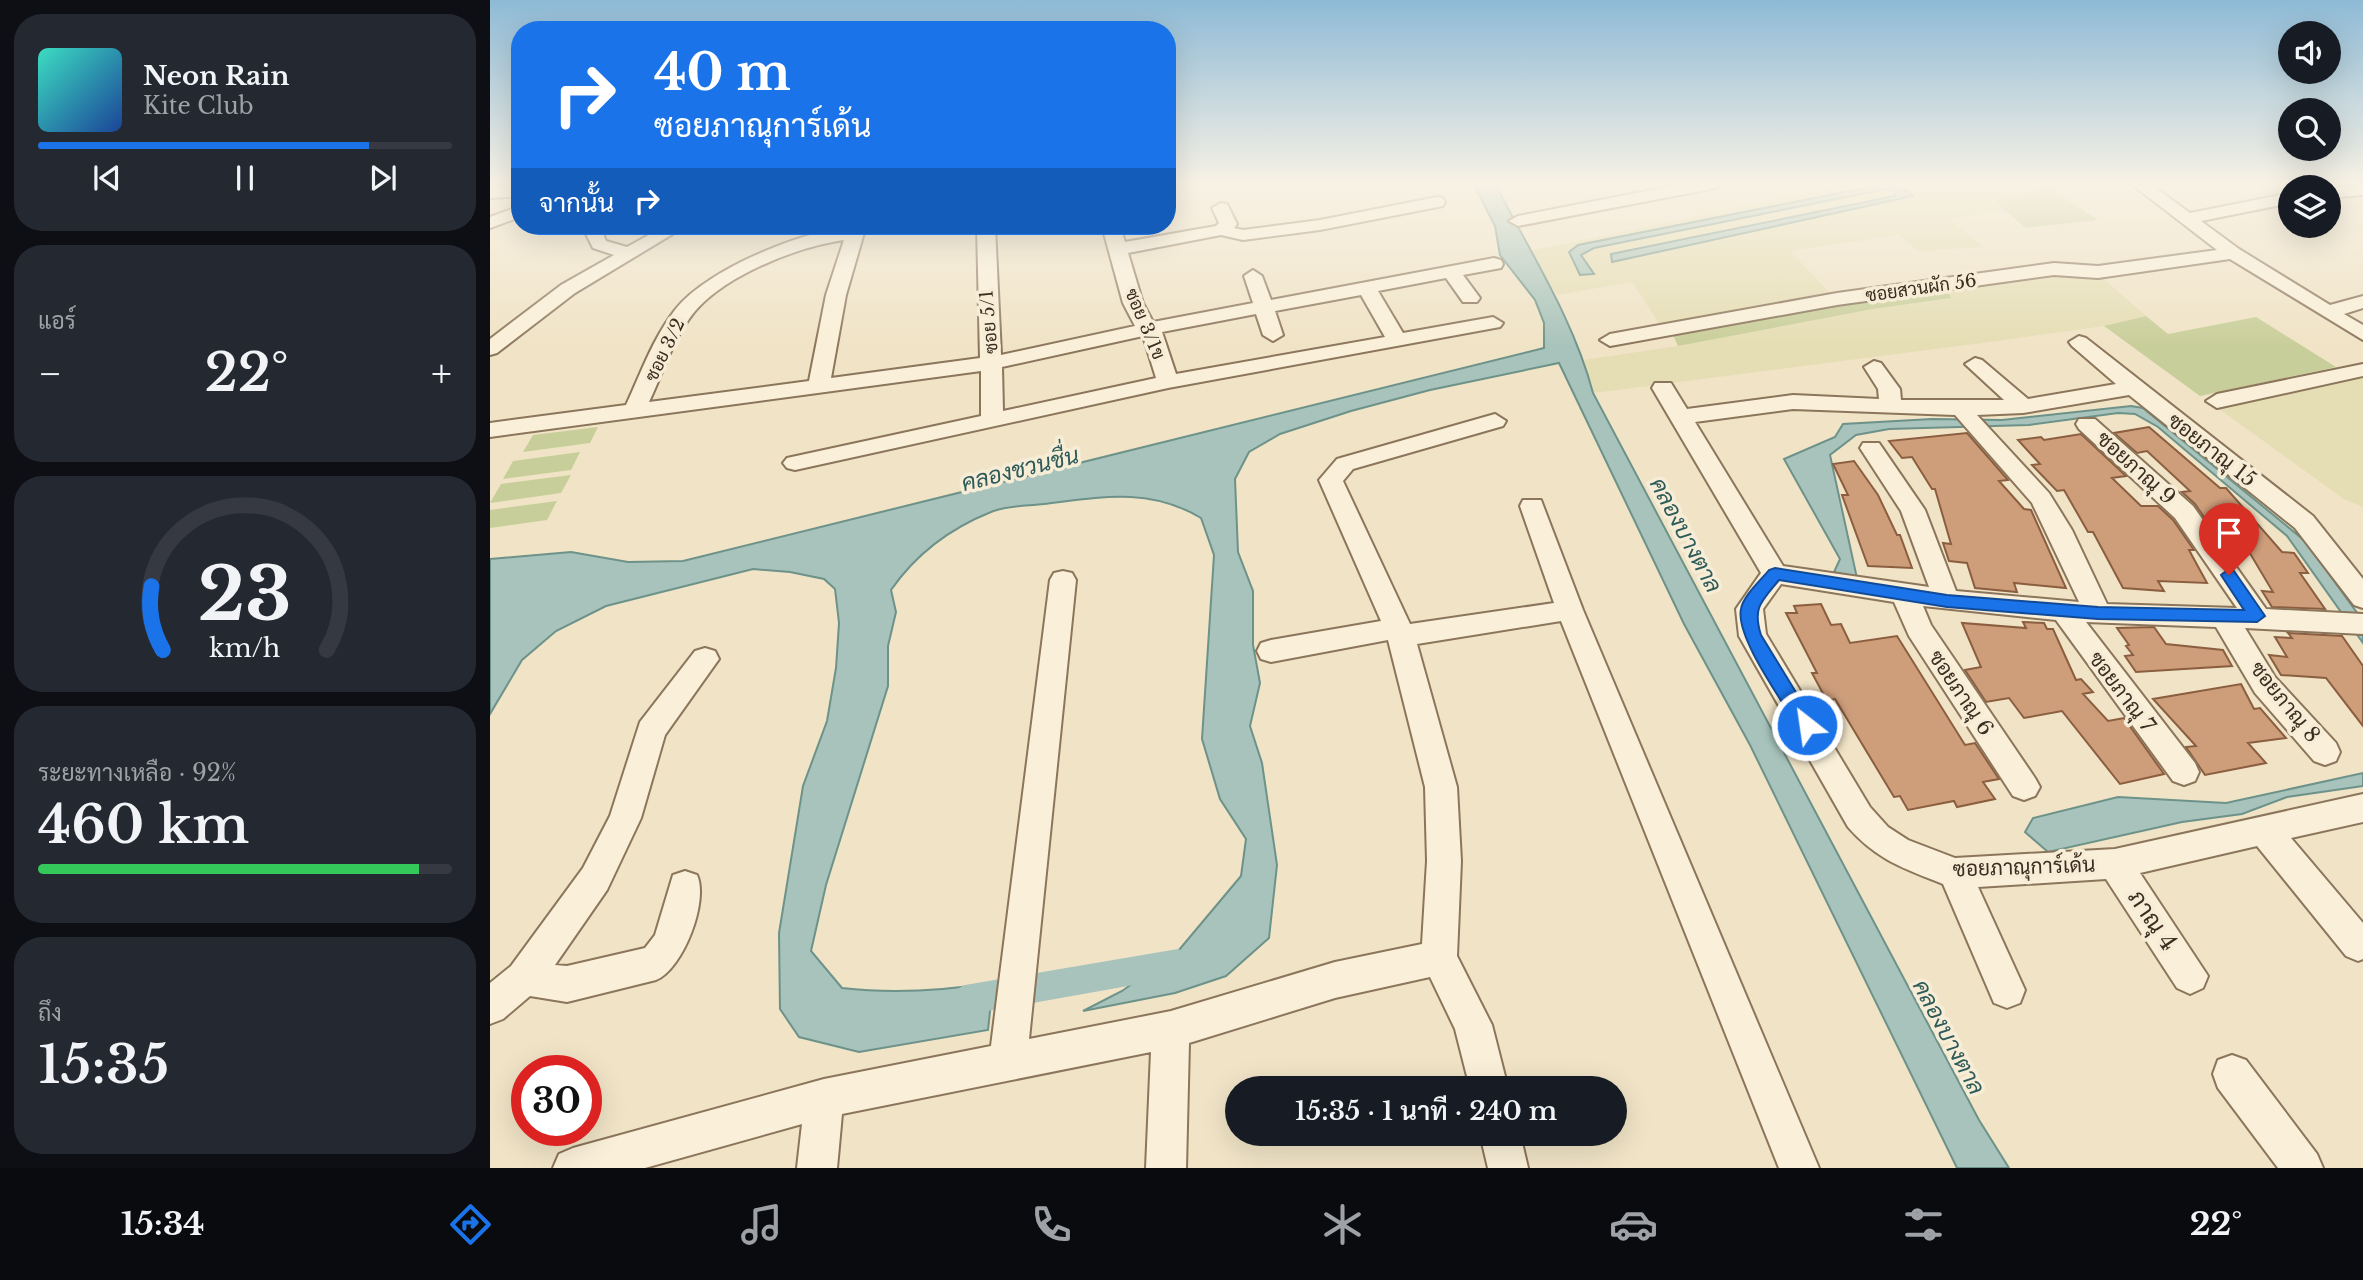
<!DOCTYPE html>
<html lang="th">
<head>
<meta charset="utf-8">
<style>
  body { margin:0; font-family:"Libre Baskerville",Sarabun,serif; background:#242831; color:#f1f3f6; height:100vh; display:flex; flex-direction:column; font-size:26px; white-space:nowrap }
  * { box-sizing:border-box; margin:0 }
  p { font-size:23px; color:#9ea1a6 }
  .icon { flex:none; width:38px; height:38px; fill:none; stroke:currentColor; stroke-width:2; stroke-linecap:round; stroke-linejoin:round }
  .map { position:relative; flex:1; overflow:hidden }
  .drawer { display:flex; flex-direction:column; gap:14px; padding:14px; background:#0d0f14; width:490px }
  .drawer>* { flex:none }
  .guide { position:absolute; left:21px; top:21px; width:665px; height:214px; border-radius:28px; box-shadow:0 7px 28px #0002; background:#1a73e8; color:#fff; overflow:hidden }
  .fabs { position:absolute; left:1788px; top:21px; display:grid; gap:14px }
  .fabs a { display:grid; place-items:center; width:63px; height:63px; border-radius:50%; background:#171b24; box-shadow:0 7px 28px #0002; font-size:35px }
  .speed { position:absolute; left:21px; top:1055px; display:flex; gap:14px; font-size:35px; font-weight:700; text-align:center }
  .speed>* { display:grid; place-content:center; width:91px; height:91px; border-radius:50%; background:#171b24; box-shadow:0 7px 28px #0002; line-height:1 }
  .speed .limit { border:10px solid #d22; background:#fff; color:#111 }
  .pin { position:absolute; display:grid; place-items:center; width:60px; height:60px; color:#fff; margin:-72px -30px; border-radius:50% 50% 50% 0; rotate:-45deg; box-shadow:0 0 7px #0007 }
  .pin .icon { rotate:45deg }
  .me { position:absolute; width:77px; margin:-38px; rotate:330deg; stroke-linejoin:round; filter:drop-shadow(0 0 5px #0008) }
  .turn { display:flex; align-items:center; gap:24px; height:147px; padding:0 28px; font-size:32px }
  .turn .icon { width:91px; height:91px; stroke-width:2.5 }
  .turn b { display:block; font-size:49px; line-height:60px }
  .then { display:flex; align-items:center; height:66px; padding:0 28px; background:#0003; gap:14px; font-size:26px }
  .big { font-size:52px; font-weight:600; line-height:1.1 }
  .drawer .card { flex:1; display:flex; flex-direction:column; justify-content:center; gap:10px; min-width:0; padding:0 24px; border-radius:28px; background:#242831 }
  .drawer .dial { align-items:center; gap:0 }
  .dial svg { height:182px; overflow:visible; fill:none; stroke:#363941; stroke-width:7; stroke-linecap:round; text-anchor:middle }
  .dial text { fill:#f1f3f6; stroke:none }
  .song { display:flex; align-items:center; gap:21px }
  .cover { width:84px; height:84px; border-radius:10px; background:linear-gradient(135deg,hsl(170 70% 55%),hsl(220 70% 35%)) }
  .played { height:7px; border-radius:4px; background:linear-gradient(90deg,#1a73e8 80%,#363941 80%) }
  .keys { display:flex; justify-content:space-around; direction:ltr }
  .heat { display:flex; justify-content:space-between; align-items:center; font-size:38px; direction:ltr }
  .charge { height:10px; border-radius:5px; background:linear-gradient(90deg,#34c759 92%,#363941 0) }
  .trip { position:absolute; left:735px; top:1076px; width:402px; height:70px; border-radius:35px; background:#171b24; box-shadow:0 7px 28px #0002; font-weight:600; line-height:70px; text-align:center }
  .tab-bar { display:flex; height:112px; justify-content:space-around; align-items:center; background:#090b0e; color:#9ea1a6 }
  .tab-bar .icon { width:49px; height:49px }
  .tab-bar .active { color:#1a73e8 }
  .tab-bar b { font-size:32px; color:#f1f3f6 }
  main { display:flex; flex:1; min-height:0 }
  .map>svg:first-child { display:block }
  .farmland { fill:#e5ddb3; fill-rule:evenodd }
  .green { fill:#c8ce99 }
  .water { fill:#a7c3bb; stroke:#6d9289; stroke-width:2 }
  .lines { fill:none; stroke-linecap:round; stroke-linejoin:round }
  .canal { fill:#a7c3bb; fill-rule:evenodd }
  .building { fill:#ce9e7b; stroke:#8b5e40; stroke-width:2 }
  .minor-casing { stroke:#8b755b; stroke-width:4 }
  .minor { fill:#faf0d9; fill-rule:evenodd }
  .route { fill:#1a73e8; stroke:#114b97; stroke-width:2 }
  .labels { text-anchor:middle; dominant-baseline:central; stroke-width:7; stroke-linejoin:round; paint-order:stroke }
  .far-street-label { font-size:18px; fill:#3b2d1f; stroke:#f7edd6 }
  .street-label { font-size:21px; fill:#3b2d1f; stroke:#f7edd6 }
  .water-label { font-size:23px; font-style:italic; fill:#2e5b59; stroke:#f7edd6 }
  .near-street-label { font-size:24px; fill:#3b2d1f; stroke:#f7edd6 }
</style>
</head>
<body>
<main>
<section class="drawer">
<div class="card">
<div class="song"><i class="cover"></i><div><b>Neon Rain</b><p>Kite Club</p></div></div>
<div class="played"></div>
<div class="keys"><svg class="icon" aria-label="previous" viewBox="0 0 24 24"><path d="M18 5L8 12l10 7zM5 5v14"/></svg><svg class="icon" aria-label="pause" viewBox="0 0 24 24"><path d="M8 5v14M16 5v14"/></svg><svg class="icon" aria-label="next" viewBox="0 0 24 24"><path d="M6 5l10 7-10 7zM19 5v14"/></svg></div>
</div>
<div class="card"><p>แอร์</p>
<div class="heat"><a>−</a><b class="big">22°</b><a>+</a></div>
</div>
<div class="card dial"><svg viewBox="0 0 100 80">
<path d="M14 69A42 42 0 1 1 86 69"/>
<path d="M14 69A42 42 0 0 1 9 41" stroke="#1a73e8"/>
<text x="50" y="56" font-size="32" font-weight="700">23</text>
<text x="50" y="72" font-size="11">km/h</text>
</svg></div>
<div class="card"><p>ระยะทางเหลือ · 92%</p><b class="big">460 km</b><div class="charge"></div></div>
<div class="card"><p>ถึง</p><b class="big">15:35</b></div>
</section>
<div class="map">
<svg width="1873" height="1168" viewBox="0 0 1873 1168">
  <rect width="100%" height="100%" fill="#f0e3c6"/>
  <path class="farmland" d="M1365,183L1632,184L1568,191L1560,188L1505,201L1513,210L1459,219L1494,247L1428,251L1409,235L1300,251L1340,293L1172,328L1142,282L1067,295L1039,251ZM1395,184L1422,196L1122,262L1121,254L1406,196V190L1396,189L1104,248L1091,255L1104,273L1079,252L1089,245Z
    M1593,274L1615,280L1656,316L1614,326L1499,342L1103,393L1094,360L1188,346L1383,309L1461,298L1458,290Z
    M1873,374V507L1854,499L1725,406Z"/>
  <path class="green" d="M1560,188L1608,220L1536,228L1504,201Z
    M1458,290L1461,298L1383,309L1188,346L1183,335L1353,302Z
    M1656,316L1678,334L1766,317L1846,367L1710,396L1614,326Z
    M108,427L100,443L33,452L43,435Z
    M90,452L81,470L13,479L23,461Z
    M81,475L71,493L0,503L11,484Z
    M67,501L57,520L0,528V510Z"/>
  <path class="water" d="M983,183H1005C1040,253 1083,317 1103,393L1489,1120L1519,1168H1467L1260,745L1194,624L1069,363L940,390L861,411L790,434L759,452L745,479L748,552L763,591V645L770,683L760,726L772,763L787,865L779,938L736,976L685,993L593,1011L632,991L689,950L751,876L756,839L730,799L712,739L724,555L711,518C660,487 610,497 554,504C538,506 517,505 501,512C461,528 426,554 401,590L406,612L398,646V686L336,885L321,951L352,988C404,994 451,991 503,983L498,1030L369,1052L309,1037L290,1009L289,933L313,786L337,721L346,668L349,623L345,589L334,579L300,572L263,569L116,606L66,631L32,660L0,714V559L81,552L138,562L193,561L1054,348V323L1045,300L1010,255L1005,226Z
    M1395,184L1418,191L1423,196L1122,262L1121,254L1405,196L1406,191L1396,189L1104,248L1091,255L1104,274L1090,275L1079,252L1088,245Z
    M1641,406L1653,408L1815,541L1873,621V643L1797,536L1668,427L1645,414L1628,413L1539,425L1399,429L1366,435L1340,455L1367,578L1344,572L1350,559L1294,459L1345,437L1353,424L1442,419L1512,420Z
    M1873,773V786L1797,797L1752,814L1692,822L1558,852L1535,832L1543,818L1628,797L1736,803Z"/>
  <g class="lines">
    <path class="canal" d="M688,949L698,953L702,963L698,973L688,977L475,1015L465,1010L460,1000L465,990L475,985Z"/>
  </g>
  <path class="building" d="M1659,427L1730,488H1736L1792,552L1804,553L1818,573H1810L1835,609L1782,607L1772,591L1783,592L1758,550H1737L1705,504L1692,492L1700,491L1657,451L1647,453L1624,433Z
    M1477,433L1518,480L1509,481L1534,509L1541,510L1576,588L1524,583L1527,592L1485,588L1477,563L1459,561L1453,543L1461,544L1445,489H1442L1422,457L1412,458L1399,441Z
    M1591,434L1636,476L1622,478L1651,506H1668L1683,520L1704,550H1699L1717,583L1668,581L1674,591L1633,588L1603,532H1598L1574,490L1567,491L1542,465L1550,464L1528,440L1551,437L1554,440Z
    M1364,461L1388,495L1407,535H1410L1422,568L1378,566L1352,495H1358L1343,464Z
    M1331,604L1341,625L1351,624L1360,643L1407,636L1475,745L1485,743L1509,779L1493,782L1505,799L1467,807L1464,801L1418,810L1410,796L1404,797L1345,699L1337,701L1322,673H1327L1296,613H1307L1304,606Z
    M1533,622L1554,623L1557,629H1563L1586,680L1591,679L1603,692L1593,694L1618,721L1634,718L1674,774L1630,784L1572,711L1534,718L1519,698L1496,702L1475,670L1491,667L1472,623L1536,628Z
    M1664,627L1676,644L1733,650L1742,666L1646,672L1635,656L1643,655L1636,646L1639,645L1627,628Z
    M1798,633L1852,636L1873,666V726L1836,678L1791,675L1779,655L1797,657L1785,637L1802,638Z
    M1751,684L1764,709L1770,708L1796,738L1758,743L1776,763L1715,775L1696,747L1706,746L1663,699Z"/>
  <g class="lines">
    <defs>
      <path id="minor" d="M1198,183H1234L1226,188L1028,226L1019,221L1028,216Z
        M1640,183H1659L1700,213L1801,193V203L1711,221L1749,249L1840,305L1873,296V308L1854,314L1873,325V340L1740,259L1608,278L1564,275L1347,305L1120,346L1110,340L1120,334L1347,293L1564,263L1608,266L1727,250Z
        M1873,185V195L1839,198V188Z
        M30,186V196L0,198V188Z
        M947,197L953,198L955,202L953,206L830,230L753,240L731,235L638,253L653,303L663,322L763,303L754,276L763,270L772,276L781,300L1004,258L1011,260L1013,264L1011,268L973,275L990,298L987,302H973L956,278L888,291L913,333L1003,317L1013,323L1010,327L678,388L305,470L297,468L293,463L297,458L491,416V371L0,437V423L136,405C151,373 163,338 185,310C217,268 326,224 376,226L356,295L341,378L490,358L487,226H505L511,355L645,326L633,303L612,226H630L635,242L726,226L729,223L722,208L731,203L737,204L747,224L744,228L753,230L830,220ZM354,240L336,295L319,381L159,402C172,375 181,344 199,319C227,278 305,247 354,240ZM871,295L895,337L686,374L672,332L766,314L773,335L783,341L793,335L785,311ZM653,336L666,378L513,411L512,367Z
        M30,206V217L0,228V217Z
        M92,226H110L116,241L137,247L175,226H196L85,293L7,353L0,355V339L71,285L124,255L103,248Z
        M1589,336L1596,338L1823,516L1873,579V608L1864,605L1805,528L1639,395L1533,413L1487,415L1559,493L1582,530L1617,604L1747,608L1685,518L1589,429L1586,424L1589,419H1605L1703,506L1776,609L1873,614V634L1755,628L1785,677L1846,743L1850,752L1846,761L1835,765L1824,761L1765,693L1726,627L1596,622L1705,763L1709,772L1705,781L1694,785L1683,781L1566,620L1433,606L1441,625L1545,778L1550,787L1545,796L1534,800L1523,796L1419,636L1404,602L1291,584L1273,609L1276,634L1380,807L1398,827L1418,840L1465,858L1625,849L1873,794V822L1801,838L1873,923V959L1868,961L1856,956L1767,846L1650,873L1718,976L1713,988L1700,994L1687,988L1616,879L1488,887L1535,990L1530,1003L1517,1008L1504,1003L1453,884C1413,868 1387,860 1358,827L1249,636L1246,609L1271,573L1162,388L1165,383H1181L1197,409L1303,395L1389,399L1388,389L1374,367L1384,361L1391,363L1410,389L1411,400H1514L1475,364L1485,358L1492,360L1538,399L1626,384L1582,346L1579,342ZM1303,409L1465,415L1542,503L1589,602L1466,591L1435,510L1389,443H1373L1370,448L1411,511L1439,587L1293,566L1205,422Z
        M1873,364V376L1727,408L1716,401L1727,394Z
        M1005,414L1016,421L1013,426L863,469L853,481L920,624L1064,603L1030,506L1033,500H1051L1093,610L1329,1168H1289L1071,621L927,644L967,787L971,861L967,956L1002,1025L1018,1088H980L965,1029L940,977L845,998L699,1043L696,1168H656L661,1052L352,1114L347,1168H307L312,1124L155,1168H63L69,1154L83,1148L334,1079L501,1046L560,580L564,573L573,571L582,573L586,580L539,1039L681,1011L845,962L932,944L937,861L935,787L898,640L781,662L771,659L767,651L771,643L781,640L891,621L829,480L847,459Z
        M215,648L225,651L229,659L175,735L151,818L117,890L65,965L77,966L155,948L165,935L183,875L195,871L207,875C219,901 193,969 166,980L77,1002L40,996L13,1019L0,1024V983L21,966L93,868L120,816L150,722L205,651Z
        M1742,1055L1756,1060L1827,1154L1833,1168H1788L1728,1088L1723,1074L1728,1060Z
        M990,1134H1030L1038,1168H998Z"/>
    </defs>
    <use href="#minor" class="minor-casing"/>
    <use href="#minor" class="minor"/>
  </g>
  <linearGradient id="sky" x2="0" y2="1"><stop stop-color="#8ebad6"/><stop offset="0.53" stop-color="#f8f2e5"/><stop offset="1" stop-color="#f8f2e5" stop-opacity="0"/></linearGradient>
  <rect width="1873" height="347" fill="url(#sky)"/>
  <path class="route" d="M1285,568L1457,595L1608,607L1754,610L1731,575L1739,569L1744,571L1775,616L1767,622L1608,619L1457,607L1289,580C1272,601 1262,607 1271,635L1326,725L1317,733L1310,731C1295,704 1245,638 1251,609C1253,596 1271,580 1279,570Z"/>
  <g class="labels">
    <g class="far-street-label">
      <text transform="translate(1431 288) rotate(-8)">ซอยสวนผัก 56</text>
      <text transform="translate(499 322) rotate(-95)">ซอย 5/1</text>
      <text transform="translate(655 324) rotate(67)">ซอย 3/1ข</text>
      <text transform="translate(175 350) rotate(-64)">ซอย 3/2</text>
    </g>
    <g class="street-label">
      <text transform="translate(1722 450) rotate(38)">ซอยภาณุ 15</text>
      <text transform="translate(1646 468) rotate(42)">ซอยภาณุ 9</text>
      <text transform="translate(1632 692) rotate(53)">ซอยภาณุ 7</text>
      <text transform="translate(1471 693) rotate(56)">ซอยภาณุ 6</text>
      <text transform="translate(1795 702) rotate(51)">ซอยภาณุ 8</text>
      <text transform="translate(1534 867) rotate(-2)">ซอยภาณุการ์เด้น</text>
    </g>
    <g class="water-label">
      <text transform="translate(530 469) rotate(-14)">คลองชวนชื่น</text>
      <text transform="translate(1196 535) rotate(62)">คลองบางตาล</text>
      <text transform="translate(1459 1037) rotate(62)">คลองบางตาล</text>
    </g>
    <g class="near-street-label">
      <text transform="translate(1663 920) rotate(56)">ภาณุ 4</text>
    </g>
  </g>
</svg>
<div class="fabs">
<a><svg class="icon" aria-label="sound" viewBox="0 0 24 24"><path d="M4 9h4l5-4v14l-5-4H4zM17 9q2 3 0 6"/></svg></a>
<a><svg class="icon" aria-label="search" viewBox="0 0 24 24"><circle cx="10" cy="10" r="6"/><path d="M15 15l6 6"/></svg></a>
<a><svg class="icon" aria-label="layers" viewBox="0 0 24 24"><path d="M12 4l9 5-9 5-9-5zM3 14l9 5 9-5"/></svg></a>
</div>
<div class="speed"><div class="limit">30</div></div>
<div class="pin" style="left:1739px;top:575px;background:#d93025"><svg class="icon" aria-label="arrive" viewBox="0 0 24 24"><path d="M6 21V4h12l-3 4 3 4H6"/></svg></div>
<svg class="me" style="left:1317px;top:725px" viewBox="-20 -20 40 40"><circle r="17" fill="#1a73e8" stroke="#fff" stroke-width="3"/><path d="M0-11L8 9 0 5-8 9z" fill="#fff"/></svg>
<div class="trip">15:35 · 1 นาที · 240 m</div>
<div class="guide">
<div class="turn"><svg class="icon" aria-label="right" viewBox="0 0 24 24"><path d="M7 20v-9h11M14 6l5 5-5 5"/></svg><div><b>40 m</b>ซอยภาณุการ์เด้น</div></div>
<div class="then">จากนั้น<svg class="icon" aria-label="right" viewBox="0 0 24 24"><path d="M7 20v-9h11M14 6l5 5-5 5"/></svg></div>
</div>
</div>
</main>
<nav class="tab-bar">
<b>15:34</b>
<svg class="icon active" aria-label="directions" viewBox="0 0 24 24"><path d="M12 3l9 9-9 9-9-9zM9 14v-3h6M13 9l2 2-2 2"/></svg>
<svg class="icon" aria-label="music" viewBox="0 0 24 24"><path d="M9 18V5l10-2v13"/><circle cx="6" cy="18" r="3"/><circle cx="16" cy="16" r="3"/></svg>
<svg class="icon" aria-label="phone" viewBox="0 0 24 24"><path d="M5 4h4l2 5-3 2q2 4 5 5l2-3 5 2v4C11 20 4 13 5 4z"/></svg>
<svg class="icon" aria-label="climate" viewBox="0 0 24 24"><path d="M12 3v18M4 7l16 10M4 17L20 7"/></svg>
<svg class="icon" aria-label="car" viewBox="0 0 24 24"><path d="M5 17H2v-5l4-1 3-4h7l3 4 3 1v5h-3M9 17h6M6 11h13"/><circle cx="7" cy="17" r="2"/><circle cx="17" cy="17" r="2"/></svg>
<svg class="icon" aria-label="filters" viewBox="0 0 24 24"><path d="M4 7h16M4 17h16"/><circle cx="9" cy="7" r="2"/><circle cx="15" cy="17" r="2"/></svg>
<b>22°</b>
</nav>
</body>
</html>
